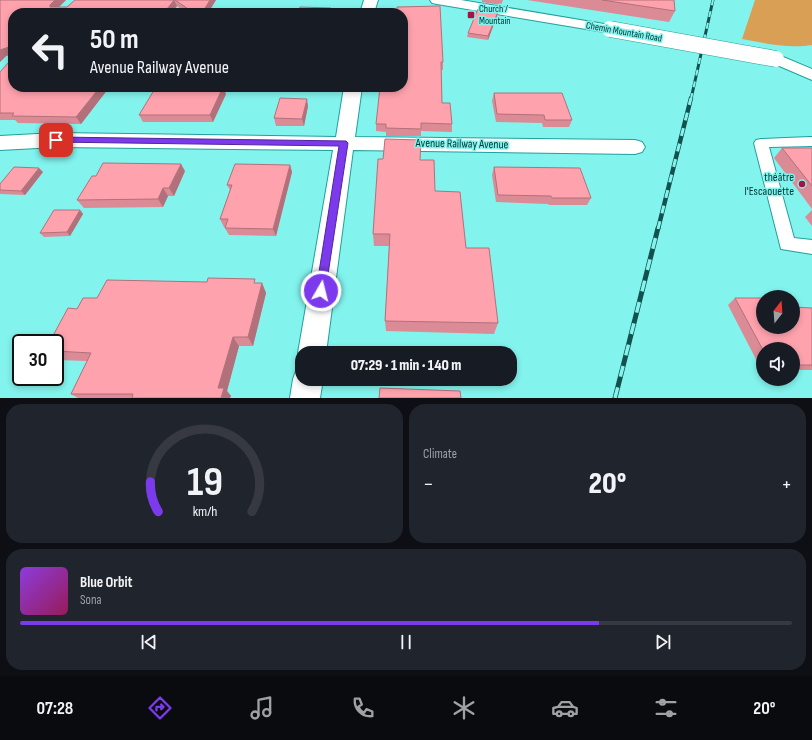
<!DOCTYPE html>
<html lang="en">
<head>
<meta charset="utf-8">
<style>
  body { margin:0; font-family:"Sofia Sans Condensed",sans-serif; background:#20242c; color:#f1f3f6; height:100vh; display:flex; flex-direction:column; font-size:15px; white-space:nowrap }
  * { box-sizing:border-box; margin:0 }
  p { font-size:13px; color:#9ea1a6 }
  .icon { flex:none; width:22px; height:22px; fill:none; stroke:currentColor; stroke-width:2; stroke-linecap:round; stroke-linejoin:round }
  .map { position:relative; height:398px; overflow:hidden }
  .drawer { display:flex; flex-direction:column; gap:6px; padding:6px; background:#0d0f14; flex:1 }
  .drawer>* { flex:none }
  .banner { position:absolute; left:8px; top:8px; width:400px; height:84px; border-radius:16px; box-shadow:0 2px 6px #0003; background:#171b24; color:#f1f3f6; overflow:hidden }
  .needle { width:26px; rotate:17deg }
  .buttons { position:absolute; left:756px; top:290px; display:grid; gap:8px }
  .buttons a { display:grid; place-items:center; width:44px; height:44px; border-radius:50%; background:#171b24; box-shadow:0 2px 6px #0003; font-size:20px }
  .speed { position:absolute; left:12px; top:334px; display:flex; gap:8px; font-size:20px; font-weight:700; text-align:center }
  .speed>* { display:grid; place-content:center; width:52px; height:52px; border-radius:50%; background:#171b24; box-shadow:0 2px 6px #0003; line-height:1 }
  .speed .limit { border:2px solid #111; border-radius:6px; background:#fff; color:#111 }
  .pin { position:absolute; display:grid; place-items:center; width:34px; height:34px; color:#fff; margin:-17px; border-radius:8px; box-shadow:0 2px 6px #0006 }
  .me { position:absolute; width:44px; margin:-22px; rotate:8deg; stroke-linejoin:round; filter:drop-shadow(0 0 3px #0008) }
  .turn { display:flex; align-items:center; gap:14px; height:84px; padding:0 16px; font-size:18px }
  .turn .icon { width:52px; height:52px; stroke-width:2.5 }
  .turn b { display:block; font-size:28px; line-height:34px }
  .big { font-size:30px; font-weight:800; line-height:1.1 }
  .drawer .tile { flex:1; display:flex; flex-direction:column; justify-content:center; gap:6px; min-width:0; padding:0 14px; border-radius:16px; background:#20242c }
  .drawer .dial { align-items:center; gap:0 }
  .dial svg { height:104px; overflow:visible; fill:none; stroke:#363941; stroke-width:7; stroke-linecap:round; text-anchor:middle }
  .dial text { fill:#f1f3f6; stroke:none }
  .song { display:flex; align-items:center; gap:12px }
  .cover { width:48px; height:48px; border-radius:6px; background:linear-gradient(135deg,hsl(270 70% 55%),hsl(330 70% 35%)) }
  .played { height:4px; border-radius:2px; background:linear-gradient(90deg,#7c3aed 75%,#363941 75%) }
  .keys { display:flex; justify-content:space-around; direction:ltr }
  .heat { display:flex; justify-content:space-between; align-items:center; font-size:22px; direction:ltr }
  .drawer .tiles { flex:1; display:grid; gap:6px; grid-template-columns:1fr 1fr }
  .tile:last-child { grid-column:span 2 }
  .trip { position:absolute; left:295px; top:346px; width:222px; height:40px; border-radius:16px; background:#171b24; box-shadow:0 2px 6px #0003; font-weight:800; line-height:40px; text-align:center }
  .dock { display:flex; height:64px; justify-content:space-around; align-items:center; background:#090b0e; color:#9ea1a6 }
  .dock .icon { width:28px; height:28px }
  .dock .current { color:#7c3aed }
  .dock b { font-size:18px; color:#f1f3f6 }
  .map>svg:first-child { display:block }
  .green { fill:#d99f54 }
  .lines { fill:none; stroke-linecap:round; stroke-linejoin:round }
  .lane-casing { stroke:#21a09c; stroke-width:2 }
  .street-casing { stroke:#21a09c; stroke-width:2 }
  .primary-casing { stroke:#21a09c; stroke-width:2 }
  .lane { fill:#fff; fill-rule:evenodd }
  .street { fill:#fff; fill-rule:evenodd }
  .primary { fill:#fff; fill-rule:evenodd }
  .rail-far2-casing { stroke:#13514f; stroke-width:3 }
  .rail-far1-casing { stroke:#13514f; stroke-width:4.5 }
  .rail-casing { stroke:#13514f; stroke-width:5 }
  .rail-far2 { stroke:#83f3ed; stroke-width:2; stroke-dasharray:6; stroke-linecap:butt }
  .rail-far1 { stroke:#83f3ed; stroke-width:3; stroke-dasharray:8; stroke-linecap:butt }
  .rail { stroke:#83f3ed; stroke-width:3.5; stroke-dasharray:11; stroke-linecap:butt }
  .primary-bridge-casing { stroke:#21a09c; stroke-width:17; stroke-linecap:butt }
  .primary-bridge { stroke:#fff; stroke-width:16 }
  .wall { fill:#da8b96 }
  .shaded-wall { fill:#b2717a }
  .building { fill:#fea2ae; stroke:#b2717a }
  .route { fill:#7c3aed; stroke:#51269a }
  .poi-dot { fill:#a81141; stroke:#83f3ed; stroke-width:1.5 }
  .labels { text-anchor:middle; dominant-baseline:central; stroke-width:3; stroke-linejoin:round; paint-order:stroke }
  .far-poi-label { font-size:10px; fill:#003635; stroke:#83f3ed; text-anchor:start }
  .far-street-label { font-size:10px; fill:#003635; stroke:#83f3ed }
  .street-label { font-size:12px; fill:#003635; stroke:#83f3ed }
  .poi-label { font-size:12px; fill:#003635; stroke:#83f3ed; text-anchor:end }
</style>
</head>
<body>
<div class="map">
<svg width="812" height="398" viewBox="0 0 812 398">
  <rect width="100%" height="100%" fill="#83f3ed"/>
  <path class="green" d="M755,0H812V45C789,49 764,43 742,39Z"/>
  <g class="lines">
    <defs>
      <path id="lane" d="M810,137H812V146L769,147L794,238L812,240V254L781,249L754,143L756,140L761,139Z"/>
      <path id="street" d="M364,0H378L374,13H360Z
        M344,87H362L355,137L635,140L642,142L645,147L642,152L635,154L353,150L326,353H302V363L298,353L333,150L56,147L0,150V136L56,133L336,137Z
        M302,367V379H323L320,398H290L293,379L297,368Z"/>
      <path id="primary" d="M430,0H461L610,25L615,26L617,29L615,32L610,33L437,4L432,3Z
        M776,54L812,69V80L770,62L768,59L770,56Z"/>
    </defs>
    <use href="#lane" class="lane-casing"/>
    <use href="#street" class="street-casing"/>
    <use href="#primary" class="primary-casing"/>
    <use href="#lane" class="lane"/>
    <use href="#street" class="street"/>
    <use href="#primary" class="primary"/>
    <defs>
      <path id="rail-far2" d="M691,99L713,0"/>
      <path id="rail-far1" d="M658,229L691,98"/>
      <path id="rail" d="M615,398L658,228"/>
    </defs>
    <use href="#rail-far2" class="rail-far2-casing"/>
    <use href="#rail-far1" class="rail-far1-casing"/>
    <use href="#rail" class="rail-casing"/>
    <use href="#rail-far2" class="rail-far2"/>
    <use href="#rail-far1" class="rail-far1"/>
    <use href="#rail" class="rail"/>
    <defs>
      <path id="primary-bridge" d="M610,29L776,59"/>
    </defs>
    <use href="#primary-bridge" class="primary-bridge-casing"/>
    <use href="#primary-bridge" class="primary-bridge"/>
  </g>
  <path class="wall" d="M0,0H66L58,7H67L75,0H216L208,13H187L177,6L13,13V87H107L108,89L81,124L18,123L15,120H0V72L9,62V55L6,56L0,62Z
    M482,0H503L501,5L482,2Z
    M527,0H674L675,11L669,22Z
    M498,12L497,16L488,40L467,37L468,33Z
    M403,13L443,62V70H441L442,103L452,124V132L421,131V136H386V132L376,131V124L403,87Z
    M494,93L572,120L569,127H543L542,123L496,122L492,101Z
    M226,94L213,122H143L139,115Z
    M308,106L304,126H276L274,118Z
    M782,148H812V209L774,158Z
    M383,159L420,160L435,191L466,248L498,323L494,334L386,331L385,321L389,246H374L373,234Z
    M290,165L292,172L276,236L229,235L225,228L226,227H224L220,219L230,190L227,185Z
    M494,167L591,198L587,205H549L548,204L496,202L492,175Z
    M185,171L174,196H168L163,207L84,208L77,200Z
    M43,172L25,195L0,194V184Z
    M80,210L83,214L70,236L44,237L40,233Z
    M812,210V226L805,217Z
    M257,283H262L266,293L253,346H239L227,391L231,396L230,398H78L71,394L87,361L58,360L55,358V343L77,309L97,298Z
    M735,298L763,327L812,308V370H793V349H763V371H762L728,305Z"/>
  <path class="shaded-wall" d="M55,0H66L54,12L50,7V5Z
    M174,0L177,6L172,13H164Z
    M210,0H216L208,13H202Z
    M498,12L497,16L488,40V36Z
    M9,47L13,54L6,56L0,62V50Z
    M100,87H107L108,89L81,124L76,117Z
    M223,87L226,94L213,122L210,115Z
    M307,99L308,106L304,126L302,119Z
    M181,164L185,171L174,196L169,188Z
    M290,165L292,172L276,236L273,229Z
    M39,168L43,172L25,195L21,191Z
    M163,188L168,196L163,207L158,199Z
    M80,210L83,214L70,236L67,232Z
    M262,283L266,293L253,346L248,337Z
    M233,337L239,346L227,391L231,396L230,398H221L218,388Z"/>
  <path class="building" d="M0,0H55L50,5V7H67L75,0H174L164,13H13V87H100L76,117L12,116L14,113H0V72L9,62V47L0,50Z
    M175,0H210L202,13H194Z
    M602,0H674L675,11Z
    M440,6L443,62H441L442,103H450L452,124L421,123V129L386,128V124H376L380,87H403V13H398L397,7Z
    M300,7L331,8L330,13H298Z
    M478,9L498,12L488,36L468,33Z
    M156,87H223L210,115H139Z
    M494,93H562L572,120H545L544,115L497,114Z
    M280,98L307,99L302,119L274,118Z
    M385,139L421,140L420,160H434L435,191L460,192L466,248H489L498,323L385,321L390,234H373L378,159H383Z
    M782,148H812V186Z
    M103,163L181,164L169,188H163L158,199L77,200L92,176H96Z
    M235,164L290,165L273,229L225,228L228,219H220L232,185H227Z
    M14,167L39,168L21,191L0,190V184Z
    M494,167L580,168L591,198H552L551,196L498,195Z
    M54,210H80L67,232L40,233Z
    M208,278L255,279L254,283H262L248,337H233L218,388H224L221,398H132L133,394H71L91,353L55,351V343H49L68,308L77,309L83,298H97L107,280L207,282Z
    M735,298H763V327H793V307L812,308V365H793V349H763V350Z
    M380,388L460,391L461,398H379Z"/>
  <path class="route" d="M56,137L346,141L348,143L325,294L321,295L318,294L316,291L339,146L53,142L52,140Z"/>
  <g class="poi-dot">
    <rect x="467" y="11" width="8" height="8" rx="2"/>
    <circle cx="802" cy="184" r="4"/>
  </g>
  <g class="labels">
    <g class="far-poi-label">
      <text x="479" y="9">Church /<tspan x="479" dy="12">Mountain</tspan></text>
    </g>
    <g class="far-street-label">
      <text transform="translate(624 32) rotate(10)">Chemin Mountain Road</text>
    </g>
    <g class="street-label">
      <text transform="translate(462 144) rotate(1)">Avenue Railway Avenue</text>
    </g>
    <g class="poi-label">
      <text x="794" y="177">théâtre<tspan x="794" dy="14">l'Escaouette</tspan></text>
    </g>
  </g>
</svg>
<div class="buttons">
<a><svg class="needle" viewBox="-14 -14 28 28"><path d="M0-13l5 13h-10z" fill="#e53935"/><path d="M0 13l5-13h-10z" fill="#9ea1a6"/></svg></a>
<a><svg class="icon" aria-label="sound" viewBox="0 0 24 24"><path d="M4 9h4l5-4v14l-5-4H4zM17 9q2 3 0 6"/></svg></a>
</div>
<div class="speed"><div class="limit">30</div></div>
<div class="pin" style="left:56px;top:140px;background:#d93025"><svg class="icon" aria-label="arrive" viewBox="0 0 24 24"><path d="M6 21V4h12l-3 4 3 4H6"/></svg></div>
<svg class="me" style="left:321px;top:291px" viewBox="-20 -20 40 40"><circle r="17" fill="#7c3aed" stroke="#fff" stroke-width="3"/><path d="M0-11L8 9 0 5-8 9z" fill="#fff"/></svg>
<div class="trip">07:29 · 1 min · 140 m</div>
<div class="banner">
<div class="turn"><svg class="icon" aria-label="left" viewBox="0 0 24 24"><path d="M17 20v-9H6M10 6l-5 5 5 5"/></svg><div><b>50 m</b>Avenue Railway Avenue</div></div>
</div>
</div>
<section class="drawer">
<div class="tiles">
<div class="tile dial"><svg viewBox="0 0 100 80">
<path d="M14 69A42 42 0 1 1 86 69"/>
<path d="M14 69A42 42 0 0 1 8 46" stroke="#7c3aed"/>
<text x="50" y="56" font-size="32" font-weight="700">19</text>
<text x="50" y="72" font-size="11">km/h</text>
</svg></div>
<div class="tile"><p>Climate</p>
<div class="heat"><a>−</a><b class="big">20°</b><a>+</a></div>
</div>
<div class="tile">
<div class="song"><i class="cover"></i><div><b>Blue Orbit</b><p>Sona</p></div></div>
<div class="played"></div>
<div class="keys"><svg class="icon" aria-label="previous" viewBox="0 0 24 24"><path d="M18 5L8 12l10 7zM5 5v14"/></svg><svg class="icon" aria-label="pause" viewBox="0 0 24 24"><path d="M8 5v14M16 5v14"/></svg><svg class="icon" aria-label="next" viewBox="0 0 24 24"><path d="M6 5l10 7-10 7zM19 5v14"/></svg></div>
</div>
</div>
</section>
<nav class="dock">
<b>07:28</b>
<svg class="icon current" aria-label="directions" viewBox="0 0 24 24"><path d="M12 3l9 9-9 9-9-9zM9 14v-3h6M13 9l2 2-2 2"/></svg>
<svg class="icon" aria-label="music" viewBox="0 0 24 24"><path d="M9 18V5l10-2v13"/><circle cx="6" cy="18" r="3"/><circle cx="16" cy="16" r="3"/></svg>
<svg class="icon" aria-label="phone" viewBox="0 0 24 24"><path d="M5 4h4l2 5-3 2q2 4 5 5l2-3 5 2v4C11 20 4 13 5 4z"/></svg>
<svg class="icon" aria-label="climate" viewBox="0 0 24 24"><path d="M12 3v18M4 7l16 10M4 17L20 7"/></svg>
<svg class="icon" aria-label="car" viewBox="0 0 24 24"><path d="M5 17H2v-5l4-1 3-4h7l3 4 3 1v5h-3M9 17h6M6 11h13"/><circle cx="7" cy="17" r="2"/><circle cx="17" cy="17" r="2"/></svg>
<svg class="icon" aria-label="filters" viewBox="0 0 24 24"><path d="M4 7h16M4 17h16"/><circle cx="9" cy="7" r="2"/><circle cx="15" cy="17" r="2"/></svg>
<b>20°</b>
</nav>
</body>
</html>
